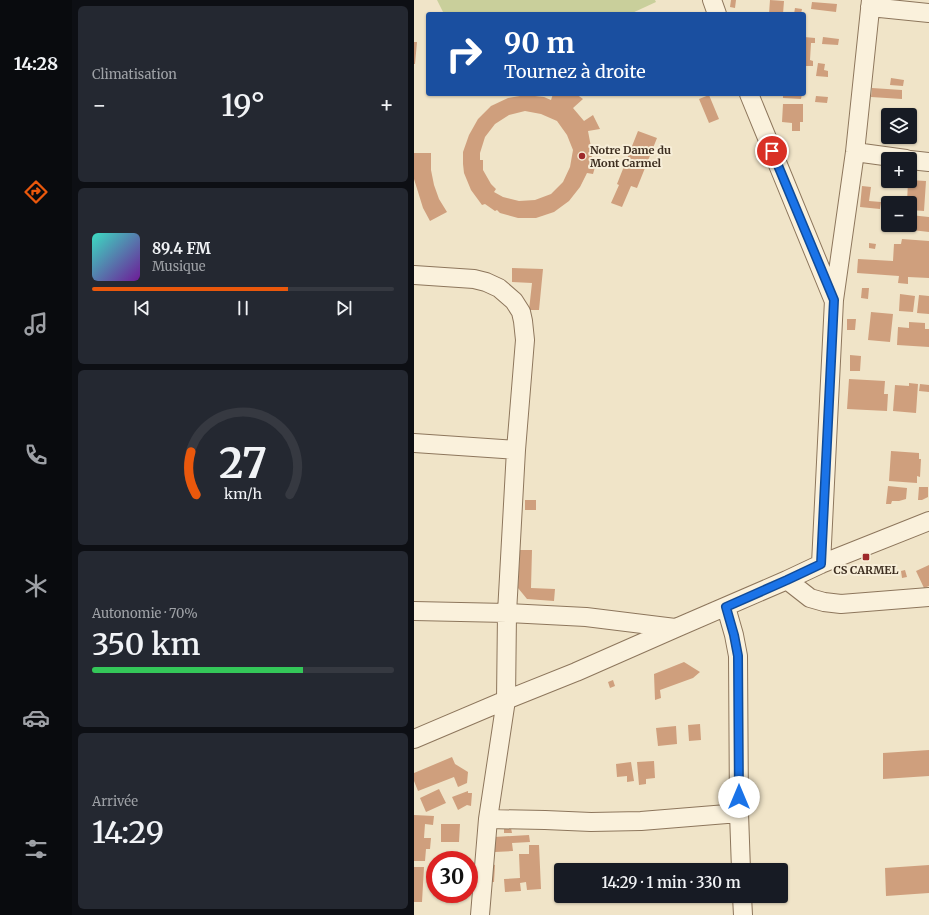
<!DOCTYPE html>
<html lang="fr">
<head>
<meta charset="utf-8">
<style>
  body { margin:0; font-family:Merriweather,serif; background:#242831; color:#f1f3f6; height:100vh; display:flex; flex-direction:column; font-size:15px; white-space:nowrap }
  * { box-sizing:border-box; margin:0 }
  p { font-size:13px; color:#9ea1a6 }
  .icon { flex:none; width:22px; height:22px; fill:none; stroke:currentColor; stroke-width:2; stroke-linecap:round; stroke-linejoin:round }
  .map { position:relative; flex:1; overflow:hidden }
  .drawer { display:flex; flex-direction:column; gap:6px; padding:6px; background:#0d0f14; width:342px }
  .drawer>* { flex:none }
  .guide { position:absolute; left:12px; top:12px; width:380px; height:84px; border-radius:4px; box-shadow:0 1px 3px #0004; background:#1a4fa0; color:#fff; overflow:hidden }
  .buttons { position:absolute; left:467px; top:108px; display:grid; gap:8px }
  .buttons a { display:grid; place-items:center; width:36px; height:36px; border-radius:4px; background:#171b24; box-shadow:0 1px 3px #0004; font-size:20px }
  .speed { position:absolute; left:12px; top:851px; display:flex; gap:8px; font-size:20px; font-weight:700; text-align:center }
  .speed>* { display:grid; place-content:center; width:52px; height:52px; border-radius:50%; background:#171b24; box-shadow:0 1px 3px #0004; line-height:1 }
  .speed .limit { border:6px solid #d22; background:#fff; color:#111 }
  .pin { position:absolute; display:grid; place-items:center; width:34px; height:34px; color:#fff; margin:-17px; border:2px solid #fff; border-radius:50%; box-shadow:0 1px 4px #0007 }
  .me { position:absolute; width:44px; margin:-22px; rotate:0deg; stroke-linejoin:round; filter:drop-shadow(0 0 3px #0008) }
  .turn { display:flex; align-items:center; gap:14px; height:84px; padding:0 12px; font-size:18px }
  .turn .icon { width:52px; height:52px; stroke-width:2.5 }
  .turn b { display:block; font-size:28px; line-height:34px }
  .big { font-size:30px; font-weight:600; line-height:1.1 }
  .drawer .card { flex:1; display:flex; flex-direction:column; justify-content:center; gap:6px; min-width:0; padding:0 14px; border-radius:6px; background:#242831 }
  .drawer .dial { align-items:center; gap:0 }
  .dial svg { height:104px; overflow:visible; fill:none; stroke:#363941; stroke-width:7; stroke-linecap:round; text-anchor:middle }
  .dial text { fill:#f1f3f6; stroke:none }
  .song { display:flex; align-items:center; gap:12px }
  .cover { width:48px; height:48px; border-radius:6px; background:linear-gradient(135deg,hsl(170 70% 55%),hsl(280 70% 35%)) }
  .played { height:4px; border-radius:2px; background:linear-gradient(90deg,#ea580c 65%,#363941 65%) }
  .keys { display:flex; justify-content:space-around; direction:ltr }
  .heat { display:flex; justify-content:space-between; align-items:center; font-size:22px; direction:ltr }
  .charge { height:6px; border-radius:3px; background:linear-gradient(90deg,#34c759 70%,#363941 0) }
  .trip { position:absolute; left:140px; top:863px; width:234px; height:40px; border-radius:4px; background:#171b24; box-shadow:0 1px 3px #0004; font-weight:600; line-height:40px; text-align:center }
  main { display:flex; flex:1; min-height:0 }
  .dock { display:flex; flex-direction:column; width:72px; justify-content:space-around; align-items:center; background:#090b0e; color:#9ea1a6 }
  .dock .icon { width:28px; height:28px }
  .dock .selected { color:#ea580c }
  .dock b { font-size:18px; color:#f1f3f6 }
  .map>svg:first-child { display:block }
  .green { fill:#c9cf9b }
  .building { fill:#cf9f7d; fill-rule:evenodd }
  .lines { fill:none; stroke-linecap:round; stroke-linejoin:round }
  .street-casing { stroke:#8d765c; stroke-width:20 }
  .street { stroke:#faf1dc; stroke-width:18 }
  .route-casing { stroke:#114b97; stroke-width:10 }
  .route { stroke:#1a73e8; stroke-width:7 }
  .poi-dot { fill:#9e2a2b; stroke:#f7eed8; stroke-width:1.5 }
  .labels { text-anchor:middle; dominant-baseline:central; stroke-width:4; stroke-linejoin:round; paint-order:stroke }
  .poi-label { font-size:11px; font-weight:bold; fill:#3d2e20; stroke:#f7eed8; text-anchor:start }
</style>
</head>
<body>
<main>
<nav class="dock">
<b>14:28</b>
<svg class="icon selected" aria-label="directions" viewBox="0 0 24 24"><path d="M12 3l9 9-9 9-9-9zM9 14v-3h6M13 9l2 2-2 2"/></svg>
<svg class="icon" aria-label="music" viewBox="0 0 24 24"><path d="M9 18V5l10-2v13"/><circle cx="6" cy="18" r="3"/><circle cx="16" cy="16" r="3"/></svg>
<svg class="icon" aria-label="phone" viewBox="0 0 24 24"><path d="M5 4h4l2 5-3 2q2 4 5 5l2-3 5 2v4C11 20 4 13 5 4z"/></svg>
<svg class="icon" aria-label="climate" viewBox="0 0 24 24"><path d="M12 3v18M4 7l16 10M4 17L20 7"/></svg>
<svg class="icon" aria-label="car" viewBox="0 0 24 24"><path d="M5 17H2v-5l4-1 3-4h7l3 4 3 1v5h-3M9 17h6M6 11h13"/><circle cx="7" cy="17" r="2"/><circle cx="17" cy="17" r="2"/></svg>
<svg class="icon" aria-label="filters" viewBox="0 0 24 24"><path d="M4 7h16M4 17h16"/><circle cx="9" cy="7" r="2"/><circle cx="15" cy="17" r="2"/></svg>
</nav>
<section class="drawer">
<div class="card"><p>Climatisation</p>
<div class="heat"><a>−</a><b class="big">19°</b><a>+</a></div>
</div>
<div class="card">
<div class="song"><i class="cover"></i><div><b>89.4 FM</b><p>Musique</p></div></div>
<div class="played"></div>
<div class="keys"><svg class="icon" aria-label="previous" viewBox="0 0 24 24"><path d="M18 5L8 12l10 7zM5 5v14"/></svg><svg class="icon" aria-label="pause" viewBox="0 0 24 24"><path d="M8 5v14M16 5v14"/></svg><svg class="icon" aria-label="next" viewBox="0 0 24 24"><path d="M6 5l10 7-10 7zM19 5v14"/></svg></div>
</div>
<div class="card dial"><svg viewBox="0 0 100 80">
<path d="M14 69A42 42 0 1 1 86 69"/>
<path d="M14 69A42 42 0 0 1 10 36" stroke="#ea580c"/>
<text x="50" y="56" font-size="32" font-weight="700">27</text>
<text x="50" y="72" font-size="11">km/h</text>
</svg></div>
<div class="card"><p>Autonomie · 70%</p><b class="big">350 km</b><div class="charge"></div></div>
<div class="card"><p>Arrivée</p><b class="big">14:29</b></div>
</section>
<div class="map">
<svg width="515" height="915" viewBox="0 0 515 915">
  <rect width="100%" height="100%" fill="#f0e4c8"/>
  <path class="green" d="M23,0H241L242,2L216,14H30Z"/>
  <path class="building" d="M317,0H322L321,8L316,7Z
    M356,0L370,1L369,14H355Z
    M398,2L423,4L422,12L397,9Z
    M381,8L388,9L387,14H380Z
    M390,37L401,38V43H397L396,60L399,61V66H390Z
    M409,37L425,39L424,45L408,44Z
    M0,42H3L1,64H0Z
    M404,63L411,64L410,70L414,71V77L402,76Z
    M477,78L490,80L489,86L476,85Z
    M458,88L488,90V99L457,97Z
    M139,94H144L148,96L149,94H162L169,99L159,108L170,121L179,115L186,129L174,131L177,147L178,159L176,165L181,167L179,174L173,173L166,187L155,201L140,212L122,218H104L86,213L83,210L81,211L71,204L68,205L57,190L50,173L49,164V152L55,135L64,119L77,106L94,98L112,95L130,97L137,100ZM111,111L127,114L143,121L153,135L159,150L156,167L149,182L137,194L121,200L105,201L89,197L80,192L82,189L77,184L69,170V160H66V153L71,137L81,124L95,115Z
    M369,94H388L387,99L369,98Z
    M295,95L305,119L295,123L285,99Z
    M402,96L414,97L413,103L401,102Z
    M369,104H389V122H386V131H378V123L368,122Z
    M224,131L243,138L223,188L217,186L208,207L197,203L205,185L203,184Z
    M0,153H17V170L20,185L25,199L33,212L16,221L9,208L0,179Z
    M496,180L512,181L510,211L496,210V203H493L494,181H496Z
    M448,186L457,187L455,201L467,202L466,209L446,207Z
    M496,215L515,217V232L489,229L490,225H496Z
    M488,239L515,241V278L494,277V284L484,283L485,276L443,273L444,259L479,261L480,244H487Z
    M455,243L462,244L461,249L455,248Z
    M98,268L129,269L125,310H115L118,283L98,282Z
    M448,288H455L454,299L447,298Z
    M486,294L501,296L499,312L485,311Z
    M505,295L515,296V314L503,313Z
    M457,312L479,314L476,342L454,340Z
    M433,319H442L441,330H433Z
    M495,322L511,323V329H515V347L483,345L484,327L495,328Z
    M436,355L447,356L446,371H436Z
    M435,379L471,381L470,394H474L473,411L433,409Z
    M495,383L504,384L502,413L479,411L481,385L495,386Z
    M506,384L515,385V392L505,391Z
    M477,451L505,453V459H507L506,477L503,476V483L475,481Z
    M474,486L493,488L492,499L485,501H478L477,504H472Z
    M505,487H514V497L508,500H504Z
    M111,500H122V510H111Z
    M106,550H118L117,588L141,589L140,601L113,599L104,588Z
    M515,565V586L510,588L502,571Z
    M491,570L493,577L488,578L487,571Z
    M270,662L286,672L279,678L246,690L247,698L241,700L240,674Z
    M199,680L201,686L196,688L194,682Z
    M286,724L287,740L275,741L274,725Z
    M262,726L263,744L244,746L242,728Z
    M515,750V776L469,779V753Z
    M38,757L41,764L54,772L53,783L44,787L40,777L4,791L0,781V773Z
    M240,761L241,778L232,779V784L225,785L223,762Z
    M217,762L220,781L213,782V776L203,777L202,764Z
    M25,789L32,803L12,812L6,798Z
    M54,791V793H58L57,806L53,805L44,810L38,797Z
    M0,815L20,816L19,825L11,824L10,838H17L16,849H12L11,861H0Z
    M27,824H46L45,842H27Z
    M90,828H97L98,833H90Z
    M115,835L116,842L98,843L99,851L81,852L80,837Z
    M115,845H125L127,889L113,890L112,882L106,883L107,891L91,892L90,879L106,878L105,854H115Z
    M78,864L81,865L80,882H77Z
    M515,865V893L472,896L471,868Z
    M0,867H10L8,902H0Z"/>
  <g class="lines">
    <defs>
      <path id="street" d="M298,0L303,14
        M456,7L515,13
        M335,94L419,299
        M441,152L492,159
        M496,160L515,162
        M0,275L60,279L72,282L85,288L100,301L107,312L109,321L111,340L102,450L93,613L92,700L74,819L66,915
        M0,443L102,450
        M407,564L420,300L441,152L457,0
        M373,580L396,598L410,602L427,604L515,597
        M312,607L320,635L324,656L325,813L327,870
        M0,611L93,613L172,617L261,628
        M0,739L92,700L162,672L262,628L373,580L407,564L515,521
        M74,819L131,820L177,822L227,821L325,813
        M328,896L329,915"/>
    </defs>
    <use href="#street" class="street-casing"/>
    <use href="#street" class="street"/>
  </g>
  <g class="lines">
    <defs>
      <path id="route" d="M325,797L324,656L320,635L312,607L373,580L407,564L420,300L358,151"/>
    </defs>
    <use href="#route" class="route-casing"/>
    <use href="#route" class="route"/>
  </g>
  <g class="poi-dot">
    <circle cx="168" cy="156" r="4"/>
    <rect x="448" y="553" width="8" height="8" rx="2"/>
  </g>
  <g class="labels">
    <g class="poi-label">
      <text x="176" y="150">Notre Dame du<tspan x="176" dy="13">Mont Carmel</tspan></text>
      <text x="452" y="570" text-anchor="middle">CS CARMEL</text>
    </g>
  </g>
</svg>
<div class="buttons">
<a><svg class="icon" aria-label="layers" viewBox="0 0 24 24"><path d="M12 4l9 5-9 5-9-5zM3 14l9 5 9-5"/></svg></a>
<a>+</a>
<a>−</a>
</div>
<div class="speed"><div class="limit">30</div></div>
<div class="pin" style="left:358px;top:151px;background:#d93025"><svg class="icon" aria-label="arrive" viewBox="0 0 24 24"><path d="M6 21V4h12l-3 4 3 4H6"/></svg></div>
<svg class="me" style="left:325px;top:797px" viewBox="-20 -20 40 40"><circle r="19" fill="#fff"/><path d="M0-13L10 11 0 6-10 11z" fill="#1a73e8"/></svg>
<div class="trip">14:29 · 1 min · 330 m</div>
<div class="guide">
<div class="turn"><svg class="icon" aria-label="right" viewBox="0 0 24 24"><path d="M7 20v-9h11M14 6l5 5-5 5"/></svg><div><b>90 m</b>Tournez à droite</div></div>
</div>
</div>
</main>
</body>
</html>
